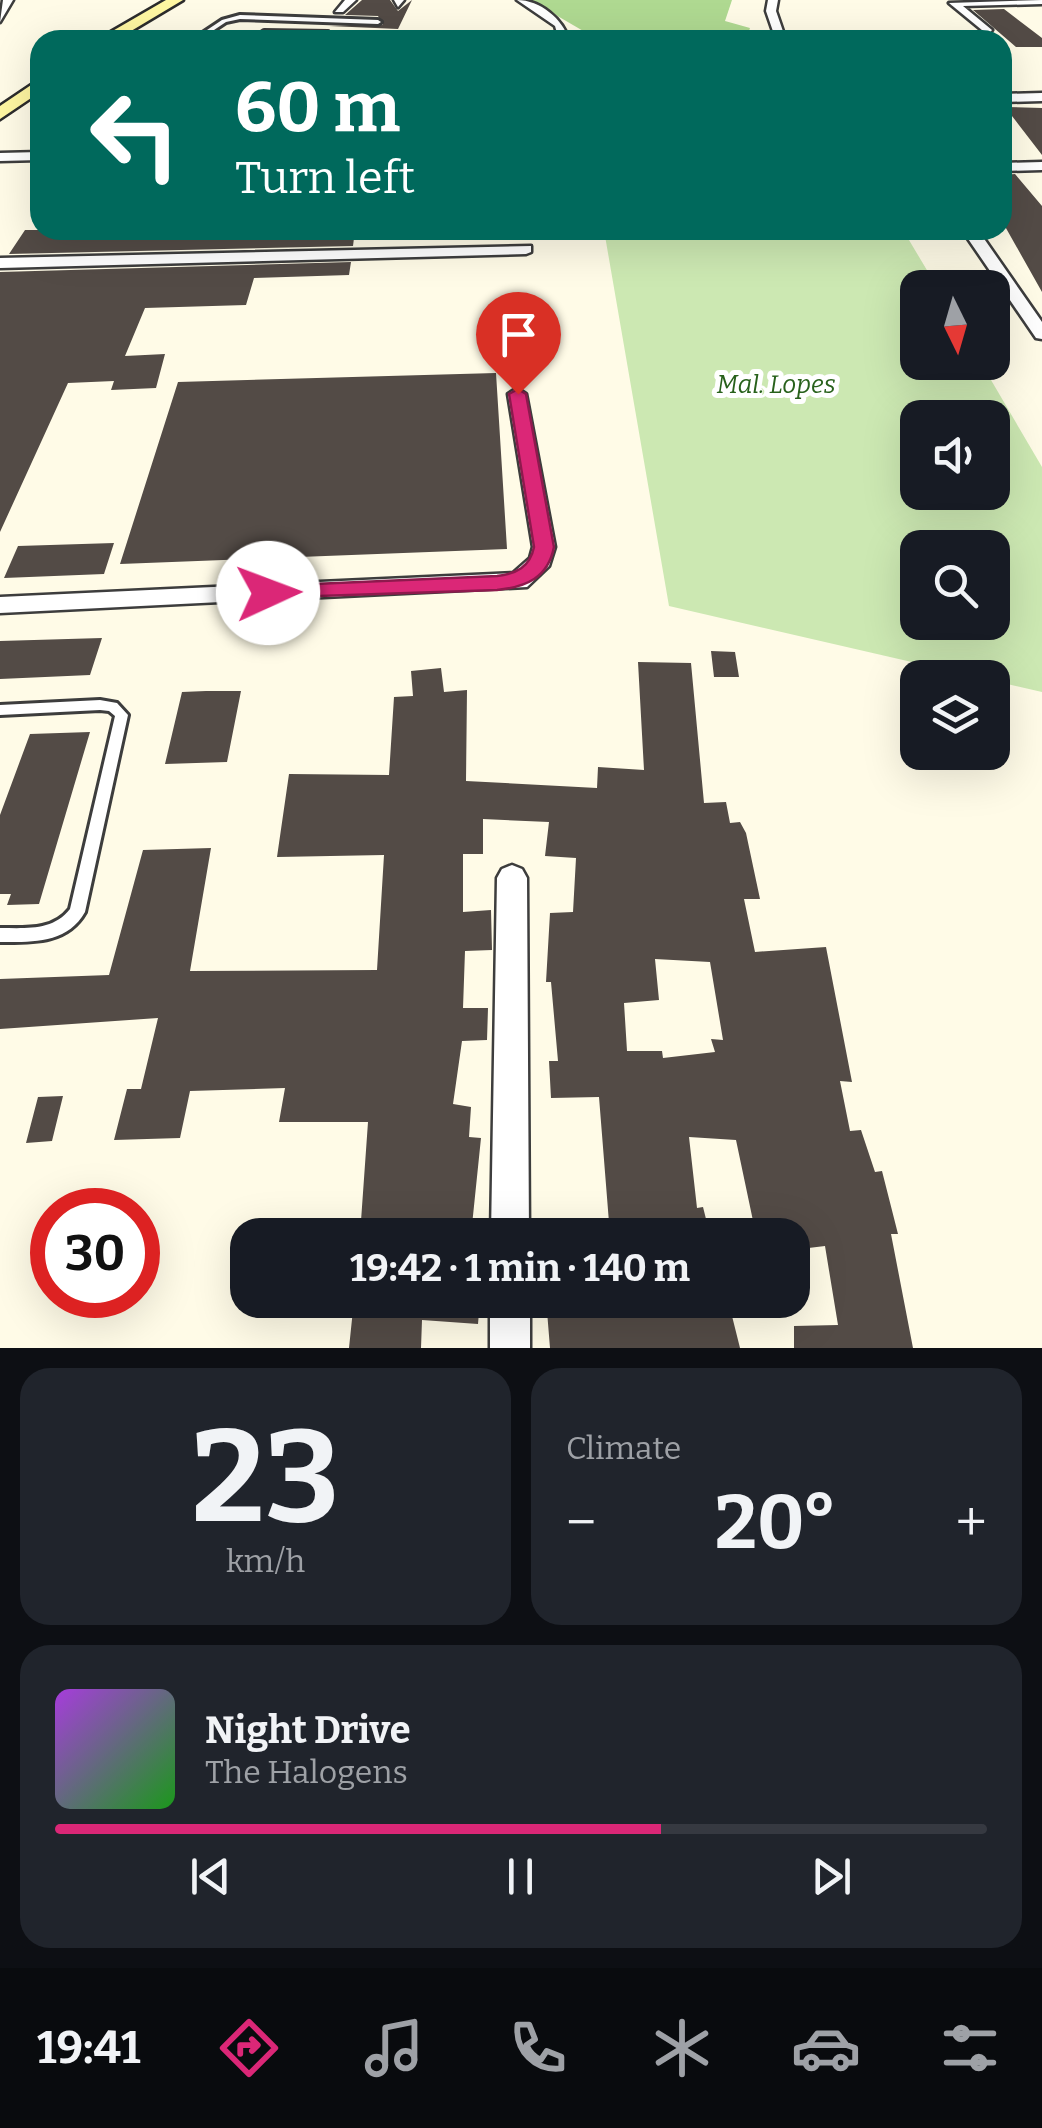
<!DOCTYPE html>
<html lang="en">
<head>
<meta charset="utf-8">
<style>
  body { margin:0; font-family:Bitter,serif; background:#20242c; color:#f1f3f6; height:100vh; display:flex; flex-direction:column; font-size:38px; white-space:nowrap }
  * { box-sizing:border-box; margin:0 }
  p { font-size:32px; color:#9ea1a6 }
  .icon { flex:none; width:55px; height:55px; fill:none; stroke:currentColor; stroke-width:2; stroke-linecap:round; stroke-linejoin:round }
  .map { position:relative; height:1348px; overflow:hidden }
  .side { display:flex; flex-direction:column; gap:20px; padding:20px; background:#0d0f14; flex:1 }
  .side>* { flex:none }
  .top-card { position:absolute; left:30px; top:30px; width:982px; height:210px; border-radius:30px; box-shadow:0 10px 40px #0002; background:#00695c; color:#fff; overflow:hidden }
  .needle { width:65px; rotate:175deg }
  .tools { position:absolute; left:900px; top:270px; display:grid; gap:20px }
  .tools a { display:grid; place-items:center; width:110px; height:110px; border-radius:20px; background:#171b24; box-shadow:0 10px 40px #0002; font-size:50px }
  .speed { position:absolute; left:30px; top:1188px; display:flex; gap:20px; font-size:50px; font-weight:700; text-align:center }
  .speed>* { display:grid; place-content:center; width:130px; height:130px; border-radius:50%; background:#171b24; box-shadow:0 10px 40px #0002; line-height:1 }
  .speed .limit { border:15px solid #d22; background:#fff; color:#111 }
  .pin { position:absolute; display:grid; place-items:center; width:85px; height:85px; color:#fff; margin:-102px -42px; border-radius:50% 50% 50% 0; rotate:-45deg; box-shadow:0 0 10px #0007 }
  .pin .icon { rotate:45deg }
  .me { position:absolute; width:110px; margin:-55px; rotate:88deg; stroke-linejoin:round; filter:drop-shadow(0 0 8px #0008) }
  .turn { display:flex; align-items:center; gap:35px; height:210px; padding:0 40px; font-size:45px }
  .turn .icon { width:130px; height:130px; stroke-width:2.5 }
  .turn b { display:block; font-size:70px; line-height:85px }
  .big { font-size:75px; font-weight:700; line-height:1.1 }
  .side .card { flex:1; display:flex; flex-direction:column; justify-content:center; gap:15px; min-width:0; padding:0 35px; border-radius:30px; background:#20242c }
  .side .dial { align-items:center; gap:0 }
  .dial b { font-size:130px; line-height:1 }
  .song { display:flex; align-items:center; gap:30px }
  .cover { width:120px; height:120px; border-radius:15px; background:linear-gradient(135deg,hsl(280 70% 55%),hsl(120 70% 35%)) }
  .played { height:10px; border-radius:5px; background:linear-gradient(90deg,#db2777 65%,#363941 65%) }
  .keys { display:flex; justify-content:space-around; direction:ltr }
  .heat { display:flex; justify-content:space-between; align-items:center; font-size:55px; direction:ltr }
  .side .tiles { flex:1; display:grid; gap:20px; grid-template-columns:1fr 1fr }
  .card:last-child { grid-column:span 2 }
  .trip { position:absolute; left:230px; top:1218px; width:580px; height:100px; border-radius:30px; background:#171b24; box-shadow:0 10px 40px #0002; font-weight:700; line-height:100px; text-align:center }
  .dock { display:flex; height:160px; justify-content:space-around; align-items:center; background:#090b0e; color:#9ea1a6 }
  .dock .icon { width:70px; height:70px }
  .dock .current { color:#db2777 }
  .dock b { font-size:45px; color:#f1f3f6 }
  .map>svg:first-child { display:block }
  .green { fill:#cce8b2; fill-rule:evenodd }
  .forest { fill:#afd991 }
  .building { fill:#534b46; fill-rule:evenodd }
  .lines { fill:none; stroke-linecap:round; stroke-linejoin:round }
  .service-casing { stroke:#3d3d3d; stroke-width:6 }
  .minor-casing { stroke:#3d3d3d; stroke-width:5 }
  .secondary-casing { stroke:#2c2c2c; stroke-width:5 }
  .service { fill:#fff; fill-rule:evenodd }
  .minor { fill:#fff; fill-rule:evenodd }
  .secondary { fill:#fff7a2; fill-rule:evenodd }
  .route { fill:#db2777; stroke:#8e194d; stroke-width:2.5 }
  .labels { text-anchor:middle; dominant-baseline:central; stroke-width:10; stroke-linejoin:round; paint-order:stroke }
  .far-park-label { font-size:25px; font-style:italic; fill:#28611b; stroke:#fff }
</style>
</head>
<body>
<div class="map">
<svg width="1042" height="1348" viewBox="0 0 1042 1348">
  <rect width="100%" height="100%" fill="#fffbe7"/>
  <path class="green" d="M604,230H903L937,287L918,288V362L981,363L1042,467V692L669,606ZM918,418H992V492H918ZM918,548H992V622H918Z"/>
  <path class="forest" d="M530,0H732L725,21L750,28L746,40L585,32Z"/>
  <path class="building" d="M362,0H390L398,11L412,0L398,29L329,26L383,25L378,16L345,15Z
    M1004,9L1042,38V47H1016L973,10Z
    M1005,107L1042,108V155Z
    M1015,174L1042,206V292L1002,221V175Z
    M25,230H355L353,246L9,254Z
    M351,262L349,275L254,278L246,305L145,308L125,356L165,354L156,388L111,390L114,381L68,383L0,532V272Z
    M496,373L507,549L120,564L178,382Z
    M114,543L104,574L4,578L18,546Z
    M102,638L90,675L0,679V641Z
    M711,651L735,652L739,677H714Z
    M638,662L691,663L704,803L726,802L730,823L740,822L746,833L760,899H744L755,952L826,947L852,1082L840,1081L850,1131L861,1130L875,1172L882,1171L898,1234H891L913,1348H794V1326L838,1325L825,1246L792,1250V1235H756L736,1140L689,1137L697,1208L703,1207L710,1235H610L599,1097L551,1098L549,1061H558L551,982H546L550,913L573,912L576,858L545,856L549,822L483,819V854H463V912L491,910L492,950L465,951L463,1008H488L487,1040L462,1041L453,1104L471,1107L469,1137L481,1138L471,1235H360L368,1122H279L285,1088L190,1091L180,1138L114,1140L127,1089H141L158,1018L0,1029V979L109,975L143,850L211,848L190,971L377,970L384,855L277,857L289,774L389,775L394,697L413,696L411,671L441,668L444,692L467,690L466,781L597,788L598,767L644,770ZM655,959L710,962L723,1040L711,1039L715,1052L663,1058L662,1051H627L624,1003L659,1000Z
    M206,691H241L227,762L165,764L182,692Z
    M90,732L39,904L7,905L11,894H0V815L30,734Z
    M63,1096L52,1141L26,1143L38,1097Z
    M354,1300H480L478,1324L422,1320L421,1348H349Z
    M562,1300H597L598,1305L728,1300L740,1348H550L547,1311L563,1309Z"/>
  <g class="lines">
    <defs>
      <path id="service" d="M240,15L378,20L381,22L378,24L240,19L226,22L199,40H192L222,20Z
        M264,31L328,32L333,40H327L326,36L265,35L258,40H251Z
        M100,700L117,703L128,715L85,912C67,944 32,942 0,942V928C26,928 53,931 70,909L115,716L109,711L100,710L0,715V705Z"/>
      <path id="minor" d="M3,0H13L0,22Z
        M345,0H356L343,12H335Z
        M394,0H404L398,7Z
        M517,0C540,0 563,19 569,40H559L555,26Z
        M768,0H778L776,11L786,40H776L766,11Z
        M1042,0V4L963,6L992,30L988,35L949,3Z
        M1042,93V101L1002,102V94Z
        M40,152V160L0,161V153Z
        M1042,162V170L1002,171V163Z
        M962,230H978L1042,322V339L1036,338Z
        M531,246V252L526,254L0,268V258Z
        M517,388L526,394L555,547L549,566L527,587L0,613V597L513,573L530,558L533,547L508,394Z
        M512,865L522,869L527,878L529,1235H491L497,878L502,869Z
        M490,1300H530V1348H490Z"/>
      <path id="secondary" d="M166,0H183L116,40H97Z
        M40,79V92L0,119V106Z"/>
    </defs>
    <use href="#service" class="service-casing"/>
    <use href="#minor" class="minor-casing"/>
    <use href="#secondary" class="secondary-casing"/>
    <use href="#service" class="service"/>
    <use href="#minor" class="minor"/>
    <use href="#secondary" class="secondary"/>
  </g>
  <path class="route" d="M518,389L526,394L554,547C548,578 526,587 497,590L260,598L257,593L268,586L497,576C516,574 530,567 534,547L509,394Z"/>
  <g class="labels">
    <g class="far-park-label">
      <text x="776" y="385">Mal. Lopes</text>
    </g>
  </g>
</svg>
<div class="tools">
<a><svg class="needle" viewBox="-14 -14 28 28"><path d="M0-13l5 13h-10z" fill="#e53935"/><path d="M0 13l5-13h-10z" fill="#9ea1a6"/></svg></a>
<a><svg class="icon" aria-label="sound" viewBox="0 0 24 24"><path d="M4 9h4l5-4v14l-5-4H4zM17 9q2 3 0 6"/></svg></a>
<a><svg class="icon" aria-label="search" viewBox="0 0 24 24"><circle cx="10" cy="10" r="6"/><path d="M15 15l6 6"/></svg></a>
<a><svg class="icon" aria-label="layers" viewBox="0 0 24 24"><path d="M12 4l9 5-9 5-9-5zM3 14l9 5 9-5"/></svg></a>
</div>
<div class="speed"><div class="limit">30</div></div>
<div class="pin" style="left:518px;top:394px;background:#d93025"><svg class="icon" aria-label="arrive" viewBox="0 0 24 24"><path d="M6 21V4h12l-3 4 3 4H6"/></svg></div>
<svg class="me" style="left:268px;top:593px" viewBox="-20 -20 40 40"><circle r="19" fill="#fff"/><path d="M0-13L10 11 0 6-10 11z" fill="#db2777"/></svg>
<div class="trip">19:42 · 1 min · 140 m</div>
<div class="top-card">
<div class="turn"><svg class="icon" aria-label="left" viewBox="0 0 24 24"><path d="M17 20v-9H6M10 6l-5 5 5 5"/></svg><div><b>60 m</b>Turn left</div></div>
</div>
</div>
<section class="side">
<div class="tiles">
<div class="card dial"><b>23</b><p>km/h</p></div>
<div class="card"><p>Climate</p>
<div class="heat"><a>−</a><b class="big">20°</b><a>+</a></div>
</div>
<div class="card">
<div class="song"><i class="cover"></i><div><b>Night Drive</b><p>The Halogens</p></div></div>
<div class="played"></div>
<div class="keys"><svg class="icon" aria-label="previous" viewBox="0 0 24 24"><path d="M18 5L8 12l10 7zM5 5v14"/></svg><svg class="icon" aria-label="pause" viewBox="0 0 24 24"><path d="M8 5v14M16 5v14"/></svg><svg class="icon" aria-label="next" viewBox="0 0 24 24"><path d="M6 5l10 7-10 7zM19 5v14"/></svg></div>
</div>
</div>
</section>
<nav class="dock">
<b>19:41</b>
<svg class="icon current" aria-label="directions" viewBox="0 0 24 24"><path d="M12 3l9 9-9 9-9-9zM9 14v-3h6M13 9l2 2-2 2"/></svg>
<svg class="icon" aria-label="music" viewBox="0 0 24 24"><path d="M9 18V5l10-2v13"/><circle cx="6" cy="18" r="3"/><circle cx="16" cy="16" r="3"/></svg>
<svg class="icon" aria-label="phone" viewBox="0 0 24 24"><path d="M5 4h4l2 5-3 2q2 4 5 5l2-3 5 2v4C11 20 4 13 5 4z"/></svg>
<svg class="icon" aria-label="climate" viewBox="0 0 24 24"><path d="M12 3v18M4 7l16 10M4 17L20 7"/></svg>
<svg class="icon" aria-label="car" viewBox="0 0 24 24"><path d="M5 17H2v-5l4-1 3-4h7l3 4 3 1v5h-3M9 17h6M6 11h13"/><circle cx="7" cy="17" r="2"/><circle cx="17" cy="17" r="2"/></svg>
<svg class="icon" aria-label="filters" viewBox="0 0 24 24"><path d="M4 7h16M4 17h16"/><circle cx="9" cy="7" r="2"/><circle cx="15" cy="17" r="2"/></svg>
</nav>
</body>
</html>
